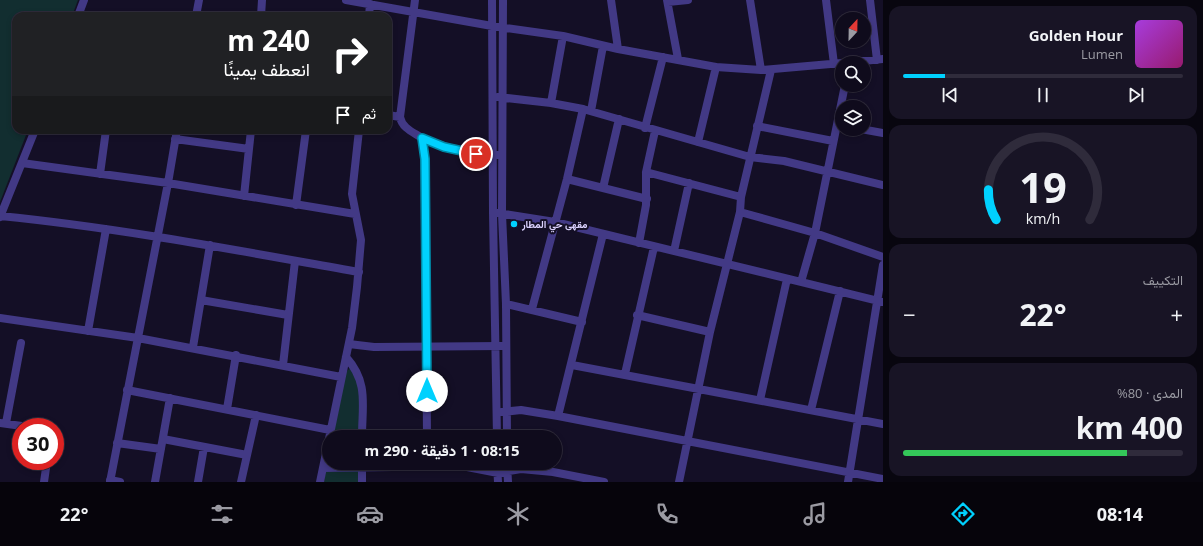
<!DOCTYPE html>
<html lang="ar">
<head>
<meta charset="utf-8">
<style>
  body { margin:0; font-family:"Open Sans",Vazirmatn,sans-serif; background:#181425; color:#f1f3f6; direction:rtl; height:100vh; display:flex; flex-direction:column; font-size:15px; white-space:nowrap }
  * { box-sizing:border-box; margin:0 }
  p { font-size:13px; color:#9b9ba3 }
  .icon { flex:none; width:22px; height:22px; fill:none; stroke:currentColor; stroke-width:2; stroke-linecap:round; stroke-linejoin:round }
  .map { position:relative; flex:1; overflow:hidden; direction:ltr }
  .side { display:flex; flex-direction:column; gap:6px; padding:6px; background:#08060f; width:320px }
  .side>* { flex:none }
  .banner { position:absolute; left:12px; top:12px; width:380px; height:122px; border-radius:12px; box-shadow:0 2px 6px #0003,0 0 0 1px #2f2b3b; direction:rtl; background:#202124; color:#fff; overflow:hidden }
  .needle { width:26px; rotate:22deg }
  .buttons { position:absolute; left:835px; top:12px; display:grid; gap:8px }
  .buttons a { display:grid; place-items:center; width:36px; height:36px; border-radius:50%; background:#0f0b1c; box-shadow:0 2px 6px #0003,0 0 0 1px #2f2b3b; font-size:20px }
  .speed { position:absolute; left:12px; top:418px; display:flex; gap:8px; font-size:20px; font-weight:700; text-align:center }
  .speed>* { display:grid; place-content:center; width:52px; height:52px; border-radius:50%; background:#0f0b1c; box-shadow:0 2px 6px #0003,0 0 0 1px #2f2b3b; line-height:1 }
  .speed .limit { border:6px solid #d22; background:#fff; color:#111 }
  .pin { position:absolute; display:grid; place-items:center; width:34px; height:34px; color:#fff; margin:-17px; border:2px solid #fff; border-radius:50%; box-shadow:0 1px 4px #0007 }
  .me { position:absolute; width:44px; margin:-22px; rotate:0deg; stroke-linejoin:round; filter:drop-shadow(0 0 3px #0008) }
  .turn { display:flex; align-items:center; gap:14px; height:84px; padding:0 16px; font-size:18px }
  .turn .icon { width:52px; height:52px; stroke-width:2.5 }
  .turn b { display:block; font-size:28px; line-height:34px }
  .then { display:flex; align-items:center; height:38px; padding:0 16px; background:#0003; gap:8px; font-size:15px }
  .big { font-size:30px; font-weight:700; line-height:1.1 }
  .side .card { flex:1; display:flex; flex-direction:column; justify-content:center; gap:6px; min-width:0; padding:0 14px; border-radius:12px; background:#181425 }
  .side .dial { align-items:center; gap:0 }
  .dial svg { height:104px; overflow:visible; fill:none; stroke:#2f2b3b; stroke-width:7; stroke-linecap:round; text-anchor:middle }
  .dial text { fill:#f1f3f6; stroke:none }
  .song { display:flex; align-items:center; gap:12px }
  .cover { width:48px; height:48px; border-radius:6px; background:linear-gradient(135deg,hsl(280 70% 55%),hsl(320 70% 35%)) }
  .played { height:4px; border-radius:2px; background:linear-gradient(90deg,#00d1fe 15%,#2f2b3b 15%) }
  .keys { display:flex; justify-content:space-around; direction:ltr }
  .heat { display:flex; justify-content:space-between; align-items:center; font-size:22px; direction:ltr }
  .charge { height:6px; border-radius:3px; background:linear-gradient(90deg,#34c759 80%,#2f2b3b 0) }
  .trip { position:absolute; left:322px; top:430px; width:240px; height:40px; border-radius:20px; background:#0f0b1c; box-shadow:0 2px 6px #0003,0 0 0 1px #2f2b3b; font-weight:700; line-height:40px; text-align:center; direction:rtl }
  .tab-bar { display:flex; height:64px; justify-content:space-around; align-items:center; background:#06040b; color:#9b9ba3 }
  .tab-bar .icon { width:28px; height:28px }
  .tab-bar .selected { color:#00d1fe }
  .tab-bar b { font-size:18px; color:#f1f3f6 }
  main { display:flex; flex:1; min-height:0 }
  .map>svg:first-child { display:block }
  .grass { fill:#122e30 }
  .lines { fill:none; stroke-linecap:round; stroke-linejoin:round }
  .minor { stroke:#423985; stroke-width:8 }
  .route-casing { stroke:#0088a5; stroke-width:10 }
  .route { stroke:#00d1fe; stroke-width:7 }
  .poi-dot { fill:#00d1fe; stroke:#140f26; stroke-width:1.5 }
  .labels { text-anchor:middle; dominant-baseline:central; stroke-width:4; stroke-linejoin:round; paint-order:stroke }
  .poi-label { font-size:10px; font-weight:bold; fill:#dcd3ff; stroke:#140f26; text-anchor:start }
</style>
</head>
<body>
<main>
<section class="side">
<div class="card">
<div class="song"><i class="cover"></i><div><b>Golden Hour</b><p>Lumen</p></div></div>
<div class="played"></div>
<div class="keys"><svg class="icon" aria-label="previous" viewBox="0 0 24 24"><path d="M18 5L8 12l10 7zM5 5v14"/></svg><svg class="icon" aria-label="pause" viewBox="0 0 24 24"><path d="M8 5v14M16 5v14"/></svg><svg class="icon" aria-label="next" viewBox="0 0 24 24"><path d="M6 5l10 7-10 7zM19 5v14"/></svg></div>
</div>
<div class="card dial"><svg viewBox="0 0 100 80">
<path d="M14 69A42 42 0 1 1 86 69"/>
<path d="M14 69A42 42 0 0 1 8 46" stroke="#00d1fe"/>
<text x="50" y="56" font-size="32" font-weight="700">19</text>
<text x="50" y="72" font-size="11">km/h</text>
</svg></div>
<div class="card"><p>التكييف</p>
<div class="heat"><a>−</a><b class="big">22°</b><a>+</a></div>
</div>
<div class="card"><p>المدى · 80%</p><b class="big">400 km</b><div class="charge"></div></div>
</section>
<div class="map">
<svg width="883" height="482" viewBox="0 0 883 482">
  <rect width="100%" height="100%" fill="#140f26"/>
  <path class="grass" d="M0,0H78L72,16H16V130H28L0,202Z
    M351,367L359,387V437H333L346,372Z
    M360,468V482H324L326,470Z"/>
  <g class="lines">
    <path class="minor" d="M346,0L492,26L563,36L618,49L716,67L761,70L842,63
      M415,0L400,117C402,128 413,132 422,138L425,159L427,437
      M492,0L493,213L497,437
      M503,0L502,214L506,304L507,437
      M611,0L618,49
      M667,0L678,59
      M750,0L761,70
      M826,0L834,64
      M870,0L877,60
      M668,2L688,0
      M78,16L84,0
      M196,16L199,0
      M261,16L262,0
      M369,16L370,4
      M843,63L883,59
      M498,97L551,103L583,109L750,157L784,161L883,185
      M551,103L563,36
      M591,111L603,46
      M388,115L400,117
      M757,126L833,141
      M645,128L663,57
      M861,129L883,133
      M422,138C446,148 472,155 499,155
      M175,139L249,149
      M698,142L716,67
      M22,163L168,183L355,214
      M646,172L741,197
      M100,174L106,130
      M567,179L647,199
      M603,188L619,119
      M244,196L251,130
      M296,205L306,130
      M740,212L815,233L883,257
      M498,213L555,222L883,302
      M0,216C121,228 240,251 359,272
      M0,217L35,130
      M639,243L646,205V172L655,131
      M674,251L689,183
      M801,282L815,233L845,85
      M201,300L288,315
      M506,304L582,322
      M532,309L567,179L583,109
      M637,315L710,332
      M0,318L138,338L341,377
      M88,331L106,229
      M349,344L374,347L502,346
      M193,347L210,245
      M346,357C369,383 362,405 362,437
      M283,365L295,261
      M572,365L883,424
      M625,374L654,247
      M127,390L330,430
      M760,400L787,279
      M227,409L236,355
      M811,410L840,291
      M502,412L521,410L558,416L883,479
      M558,416L603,234
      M0,423L29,427
      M6,423L21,343
      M163,439L247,455
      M117,443L161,449
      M362,463V482
      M497,463L498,482
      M507,463L508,482
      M323,468L462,466L498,473L521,469L553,472L604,482
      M110,480L120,482
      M44,482L47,461
      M110,482L168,183L177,130
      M155,482L170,398
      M198,482L204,447
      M241,482L256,415
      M320,482L352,328L357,287L361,240L352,194L359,130
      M679,482L710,332L740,212L741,197L771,70
      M848,482L883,265"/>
  </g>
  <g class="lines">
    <defs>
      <path id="route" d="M427,391L425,159L422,138L444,147L476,154"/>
    </defs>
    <use href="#route" class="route-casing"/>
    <use href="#route" class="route"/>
  </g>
  <circle class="poi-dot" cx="514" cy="224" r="4"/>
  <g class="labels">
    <g class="poi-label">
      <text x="522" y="224">مقهى حي المطار</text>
    </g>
  </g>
</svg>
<div class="buttons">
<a><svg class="needle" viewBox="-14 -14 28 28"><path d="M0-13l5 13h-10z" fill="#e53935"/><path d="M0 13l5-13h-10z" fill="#9b9ba3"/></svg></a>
<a><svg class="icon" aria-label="search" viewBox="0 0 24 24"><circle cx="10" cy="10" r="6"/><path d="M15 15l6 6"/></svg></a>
<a><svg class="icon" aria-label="layers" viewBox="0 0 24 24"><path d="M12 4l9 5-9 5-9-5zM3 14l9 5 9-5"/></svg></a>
</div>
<div class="speed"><div class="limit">30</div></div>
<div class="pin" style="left:476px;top:154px;background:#d93025"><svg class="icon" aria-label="arrive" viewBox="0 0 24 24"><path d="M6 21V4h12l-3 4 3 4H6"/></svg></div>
<svg class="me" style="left:427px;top:391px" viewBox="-20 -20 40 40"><circle r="19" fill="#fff"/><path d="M0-13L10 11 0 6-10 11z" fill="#00d1fe"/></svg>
<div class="trip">08:15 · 1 دقيقة · 290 m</div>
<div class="banner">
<div class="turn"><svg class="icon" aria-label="right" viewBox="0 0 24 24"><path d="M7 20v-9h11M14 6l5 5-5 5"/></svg><div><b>240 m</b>انعطف يمينًا</div></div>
<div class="then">ثم<svg class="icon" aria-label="arrive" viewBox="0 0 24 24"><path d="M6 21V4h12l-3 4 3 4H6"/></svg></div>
</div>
</div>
</main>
<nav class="tab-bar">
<b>08:14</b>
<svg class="icon selected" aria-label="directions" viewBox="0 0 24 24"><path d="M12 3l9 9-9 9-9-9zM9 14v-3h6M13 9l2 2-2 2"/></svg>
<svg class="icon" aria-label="music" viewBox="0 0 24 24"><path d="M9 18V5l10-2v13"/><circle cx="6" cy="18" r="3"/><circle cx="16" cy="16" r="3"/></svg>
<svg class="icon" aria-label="phone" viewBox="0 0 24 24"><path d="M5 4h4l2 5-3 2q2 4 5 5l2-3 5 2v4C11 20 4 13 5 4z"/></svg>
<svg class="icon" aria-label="climate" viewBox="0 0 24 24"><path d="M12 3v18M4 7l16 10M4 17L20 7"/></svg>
<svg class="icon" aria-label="car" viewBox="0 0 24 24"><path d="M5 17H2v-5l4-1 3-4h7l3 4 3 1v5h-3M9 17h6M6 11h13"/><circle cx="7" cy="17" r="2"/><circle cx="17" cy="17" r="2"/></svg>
<svg class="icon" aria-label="filters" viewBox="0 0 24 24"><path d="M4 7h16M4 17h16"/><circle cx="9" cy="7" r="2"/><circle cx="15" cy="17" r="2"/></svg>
<b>22°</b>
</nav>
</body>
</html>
